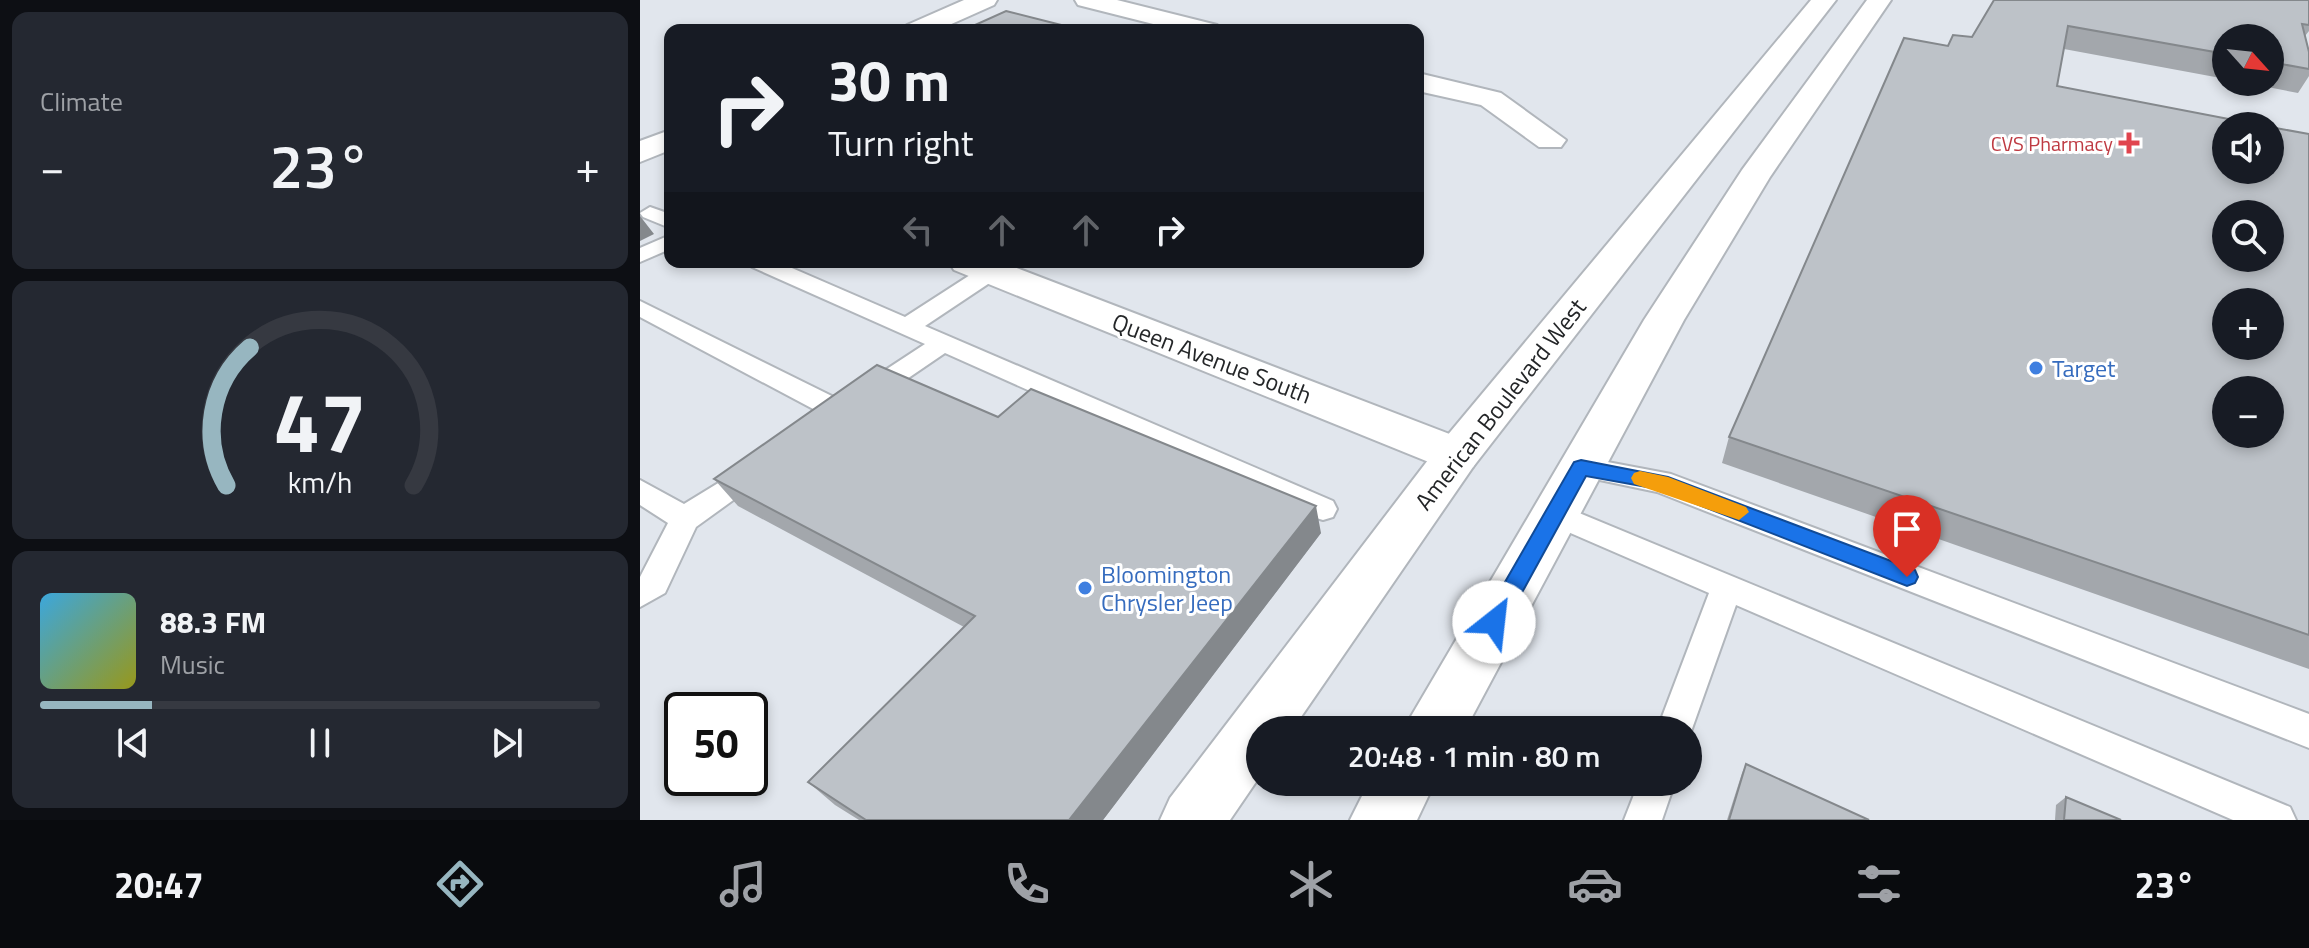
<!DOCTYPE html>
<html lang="en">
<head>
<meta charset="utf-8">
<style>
  body { margin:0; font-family:"Titillium Web",sans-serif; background:#242831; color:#f1f3f6; height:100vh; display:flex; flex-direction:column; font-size:30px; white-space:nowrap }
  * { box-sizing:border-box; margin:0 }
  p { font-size:26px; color:#9ea1a6 }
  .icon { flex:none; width:44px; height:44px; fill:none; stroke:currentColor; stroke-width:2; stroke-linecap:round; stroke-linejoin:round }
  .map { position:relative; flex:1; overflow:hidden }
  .sheet { display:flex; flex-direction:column; gap:12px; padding:12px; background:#0d0f14; width:640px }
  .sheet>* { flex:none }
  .banner { position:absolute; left:24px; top:24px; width:760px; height:244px; border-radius:16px; box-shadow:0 4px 12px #0003; background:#171b24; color:#f1f3f6; overflow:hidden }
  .needle { width:52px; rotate:117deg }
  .tools { position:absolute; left:1572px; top:24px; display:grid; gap:16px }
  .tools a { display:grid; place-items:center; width:72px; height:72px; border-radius:50%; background:#171b24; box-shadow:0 4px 12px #0003; font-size:40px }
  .speed { position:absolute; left:24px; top:692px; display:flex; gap:16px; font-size:40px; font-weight:700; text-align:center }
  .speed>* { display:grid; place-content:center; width:104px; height:104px; border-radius:50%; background:#171b24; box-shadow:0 4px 12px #0003; line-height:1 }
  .speed .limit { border:4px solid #111; border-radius:12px; background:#fff; color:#111 }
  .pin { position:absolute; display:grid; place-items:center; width:68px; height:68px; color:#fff; margin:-82px -34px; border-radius:50% 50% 50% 0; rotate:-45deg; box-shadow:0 0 8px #0007 }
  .pin .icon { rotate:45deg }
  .me { position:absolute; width:88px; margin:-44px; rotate:29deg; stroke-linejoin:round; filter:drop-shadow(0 0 6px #0008) }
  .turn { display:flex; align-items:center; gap:28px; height:168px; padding:0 32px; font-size:36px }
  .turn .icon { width:104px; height:104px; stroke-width:2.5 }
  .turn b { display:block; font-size:56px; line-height:68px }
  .lanes { display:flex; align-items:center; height:76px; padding:0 32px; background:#0003; justify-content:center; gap:40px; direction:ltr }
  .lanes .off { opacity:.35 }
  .big { font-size:60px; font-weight:600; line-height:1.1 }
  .sheet .widget { flex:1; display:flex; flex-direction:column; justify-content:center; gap:12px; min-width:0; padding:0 28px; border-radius:16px; background:#242831 }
  .sheet .dial { align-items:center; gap:0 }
  .dial svg { height:208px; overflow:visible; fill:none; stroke:#363941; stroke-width:7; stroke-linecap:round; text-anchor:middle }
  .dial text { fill:#f1f3f6; stroke:none }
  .song { display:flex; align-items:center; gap:24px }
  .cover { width:96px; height:96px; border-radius:12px; background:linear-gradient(135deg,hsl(200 70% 55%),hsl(60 70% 35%)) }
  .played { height:8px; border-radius:4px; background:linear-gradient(90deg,#97b6c0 20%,#363941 20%) }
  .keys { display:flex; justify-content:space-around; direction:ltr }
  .heat { display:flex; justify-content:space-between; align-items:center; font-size:44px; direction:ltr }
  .trip { position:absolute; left:606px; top:716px; width:456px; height:80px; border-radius:40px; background:#171b24; box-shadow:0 4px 12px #0003; font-weight:600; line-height:80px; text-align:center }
  .tab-bar { display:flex; height:128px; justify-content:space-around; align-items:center; background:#090b0e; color:#9ea1a6 }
  .tab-bar .icon { width:56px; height:56px }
  .tab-bar .selected { color:#97b6c0 }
  .tab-bar b { font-size:36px; color:#f1f3f6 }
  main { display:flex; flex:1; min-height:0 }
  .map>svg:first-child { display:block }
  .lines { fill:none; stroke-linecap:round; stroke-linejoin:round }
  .service-casing { stroke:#b1b6bc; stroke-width:4 }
  .minor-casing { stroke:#b1b6bc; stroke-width:4 }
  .secondary-casing { stroke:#b1b6bc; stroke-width:4 }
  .service { fill:#fff; fill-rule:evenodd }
  .minor { fill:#fff; fill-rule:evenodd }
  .secondary { fill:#fff; fill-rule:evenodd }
  .wall { fill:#a3a7ac }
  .shaded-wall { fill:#84888c }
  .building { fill:#bdc2c8; stroke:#84888c; stroke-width:2; fill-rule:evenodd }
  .route { fill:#1a73e8; stroke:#114b97; stroke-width:2 }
  .slow { fill:#f59e0b }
  .health-dot { fill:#e0444e; stroke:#fff; stroke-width:3 }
  .shop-dot { fill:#3f7fe0; stroke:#fff; stroke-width:3 }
  .labels { text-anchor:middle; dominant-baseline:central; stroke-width:6; stroke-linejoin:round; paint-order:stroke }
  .far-health-label { font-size:20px; fill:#be3a42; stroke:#fff; text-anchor:end }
  .street-label { font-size:24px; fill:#242628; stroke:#fff }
  .shop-label { font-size:24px; fill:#366cbe; stroke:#fff; text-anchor:start }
</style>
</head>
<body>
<main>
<section class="sheet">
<div class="widget"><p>Climate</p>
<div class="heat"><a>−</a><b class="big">23°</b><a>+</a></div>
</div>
<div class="widget dial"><svg viewBox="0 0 100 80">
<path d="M14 69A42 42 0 1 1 86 69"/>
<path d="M14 69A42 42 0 0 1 23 16" stroke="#97b6c0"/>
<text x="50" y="56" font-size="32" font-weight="700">47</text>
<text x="50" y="72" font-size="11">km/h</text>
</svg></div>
<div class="widget">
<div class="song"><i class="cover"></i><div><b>88.3 FM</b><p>Music</p></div></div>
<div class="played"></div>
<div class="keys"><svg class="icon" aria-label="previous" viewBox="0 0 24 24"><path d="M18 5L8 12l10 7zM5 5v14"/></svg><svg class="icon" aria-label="pause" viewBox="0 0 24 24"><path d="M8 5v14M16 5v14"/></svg><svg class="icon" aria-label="next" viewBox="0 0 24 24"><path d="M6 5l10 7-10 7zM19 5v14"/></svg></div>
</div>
</section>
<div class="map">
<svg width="1669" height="820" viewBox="0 0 1669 820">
  <rect width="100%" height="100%" fill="#e1e6ed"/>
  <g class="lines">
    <defs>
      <path id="service" d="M10,207L30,214V228L3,217L0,213Z
        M30,235V249L0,262V248Z
        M109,262H138L265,317L344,266H360L363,271L360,276L285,326L693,501L697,509L693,517L683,520L673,517L305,353L239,398H221L217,392L221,386L285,344L112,267Z
        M0,301L210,405L214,412L210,419H192L0,317Z
        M941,457L1031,474L1669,714V748L1017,492L931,474L927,467L931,460Z
        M111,463L121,466L125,473L121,480L56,527L25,593L0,607V577L28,523L0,505V480L44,504Z
        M915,503L1650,807L1656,820H1593L1096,605L1048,740V730H1017L1069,593L905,522L901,514L905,506Z
        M999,782H1035L1022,820H984Z"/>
      <path id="minor" d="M324,0H357L354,5L298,30H263L267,25Z
        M435,0H477L577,25L581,30H537L438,5Z
        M778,73L861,93L926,140L921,147H899L841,105L778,91Z
        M30,130V150L0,162V141Z
        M309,262H361L833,443L840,455L833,467L817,472L801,467L314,270Z"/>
      <path id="secondary" d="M1171,0H1196L833,467L652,730H620V776L590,820H520L530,798L801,443Z
        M1227,0H1251L1130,177L1044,320L825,730H763L1004,320L1102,170Z
        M729,782H795L777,820H710Z"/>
    </defs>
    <use href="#service" class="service-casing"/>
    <use href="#minor" class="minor-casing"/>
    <use href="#secondary" class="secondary-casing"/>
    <use href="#service" class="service"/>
    <use href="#minor" class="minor"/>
    <use href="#secondary" class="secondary"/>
  </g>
  <path class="wall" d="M1354,0H1669V31L1665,36L1669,52V76L1658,93L1602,82H1630V38H1586V79L1424,49L1417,86L1669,134V669L1082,463L1089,437L1308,46L1332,37Z
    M358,417L681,533L463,820H219L195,805L168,782L324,627L98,506L74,479Z
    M1106,764L1229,820H1087L1102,773Z
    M1426,797L1481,820H1415L1416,805Z"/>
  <path class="shaded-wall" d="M0,216L14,234L0,241Z
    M676,506L681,533L463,820H429Z"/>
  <path class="building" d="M1354,0H1669V25L1662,24L1669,52V69L1630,62V38H1586V54L1428,26L1417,86L1625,126H1586V170H1630V127L1669,134V635L1089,437L1264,38L1308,46L1313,35L1332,37ZM1586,214H1630V258H1586ZM1586,302H1630V346H1586ZM1586,390H1630V434H1586Z
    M366,11L433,28L430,30H324Z
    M237,365L358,417L391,389L676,506L429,820H226L168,782L335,616L74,479Z
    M1106,764L1229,820H1089Z
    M1426,797L1481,820H1424Z"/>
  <path class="route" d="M941,460L1028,477L1275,570L1278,577L1275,583L1267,586L1018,489L946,476L862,629L854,632L846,629L843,622L846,615L934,462Z"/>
  <path class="slow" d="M1000,471L1028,477L1106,507L1109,512L1099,520L994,484L991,478L994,473Z"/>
  <path class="health-dot" d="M1485 131h8v8h8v8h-8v8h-8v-8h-8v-8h8z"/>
  <g class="shop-dot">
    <circle cx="1396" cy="368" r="8"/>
    <circle cx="445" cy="588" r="8"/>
  </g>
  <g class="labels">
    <g class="far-health-label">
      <text x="1473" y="143">CVS Pharmacy</text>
    </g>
    <g class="street-label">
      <text transform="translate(572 358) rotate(21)">Queen Avenue South</text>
      <text transform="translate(860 404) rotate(-52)">American Boulevard West</text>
    </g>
    <g class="shop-label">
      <text x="1412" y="368">Target</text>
      <text x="461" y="574">Bloomington<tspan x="461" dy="28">Chrysler Jeep</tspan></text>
    </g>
  </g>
</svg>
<div class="tools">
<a><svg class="needle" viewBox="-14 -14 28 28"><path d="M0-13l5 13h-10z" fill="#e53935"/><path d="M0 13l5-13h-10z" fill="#9ea1a6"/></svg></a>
<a><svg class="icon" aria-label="sound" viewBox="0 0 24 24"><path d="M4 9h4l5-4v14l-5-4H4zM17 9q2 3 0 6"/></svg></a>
<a><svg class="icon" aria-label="search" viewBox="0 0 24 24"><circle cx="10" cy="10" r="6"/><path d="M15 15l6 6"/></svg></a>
<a>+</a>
<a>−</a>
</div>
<div class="speed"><div class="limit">50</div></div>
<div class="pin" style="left:1267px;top:577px;background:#d93025"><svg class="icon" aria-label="arrive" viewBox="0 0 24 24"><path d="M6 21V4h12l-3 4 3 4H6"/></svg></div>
<svg class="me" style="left:854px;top:622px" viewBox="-20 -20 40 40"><circle r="19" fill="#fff"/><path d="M0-13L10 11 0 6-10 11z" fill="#1a73e8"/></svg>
<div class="trip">20:48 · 1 min · 80 m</div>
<div class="banner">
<div class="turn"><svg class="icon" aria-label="right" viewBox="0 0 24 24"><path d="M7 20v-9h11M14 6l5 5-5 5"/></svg><div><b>30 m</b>Turn right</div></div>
<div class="lanes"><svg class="icon off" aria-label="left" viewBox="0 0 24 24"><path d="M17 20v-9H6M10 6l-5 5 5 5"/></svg><svg class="icon off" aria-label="ahead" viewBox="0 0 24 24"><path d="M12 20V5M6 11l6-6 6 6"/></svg><svg class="icon off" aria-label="ahead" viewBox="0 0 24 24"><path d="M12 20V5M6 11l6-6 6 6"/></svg><svg class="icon" aria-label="right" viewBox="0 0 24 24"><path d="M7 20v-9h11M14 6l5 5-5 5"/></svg></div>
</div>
</div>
</main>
<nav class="tab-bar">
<b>20:47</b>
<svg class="icon selected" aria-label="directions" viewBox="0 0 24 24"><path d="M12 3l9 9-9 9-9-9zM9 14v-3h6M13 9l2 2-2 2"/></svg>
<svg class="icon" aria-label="music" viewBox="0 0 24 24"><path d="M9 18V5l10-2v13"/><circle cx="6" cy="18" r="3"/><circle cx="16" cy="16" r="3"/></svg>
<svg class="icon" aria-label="phone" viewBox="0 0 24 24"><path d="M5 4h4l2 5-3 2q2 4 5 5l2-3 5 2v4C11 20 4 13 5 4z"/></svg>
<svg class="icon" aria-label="climate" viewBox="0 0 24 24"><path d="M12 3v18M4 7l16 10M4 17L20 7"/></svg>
<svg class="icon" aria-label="car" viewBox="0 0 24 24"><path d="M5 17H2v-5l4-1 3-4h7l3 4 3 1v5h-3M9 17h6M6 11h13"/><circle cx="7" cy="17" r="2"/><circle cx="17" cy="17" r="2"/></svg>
<svg class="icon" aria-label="filters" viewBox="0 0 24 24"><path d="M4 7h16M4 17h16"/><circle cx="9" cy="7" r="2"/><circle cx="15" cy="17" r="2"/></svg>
<b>23°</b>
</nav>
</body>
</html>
